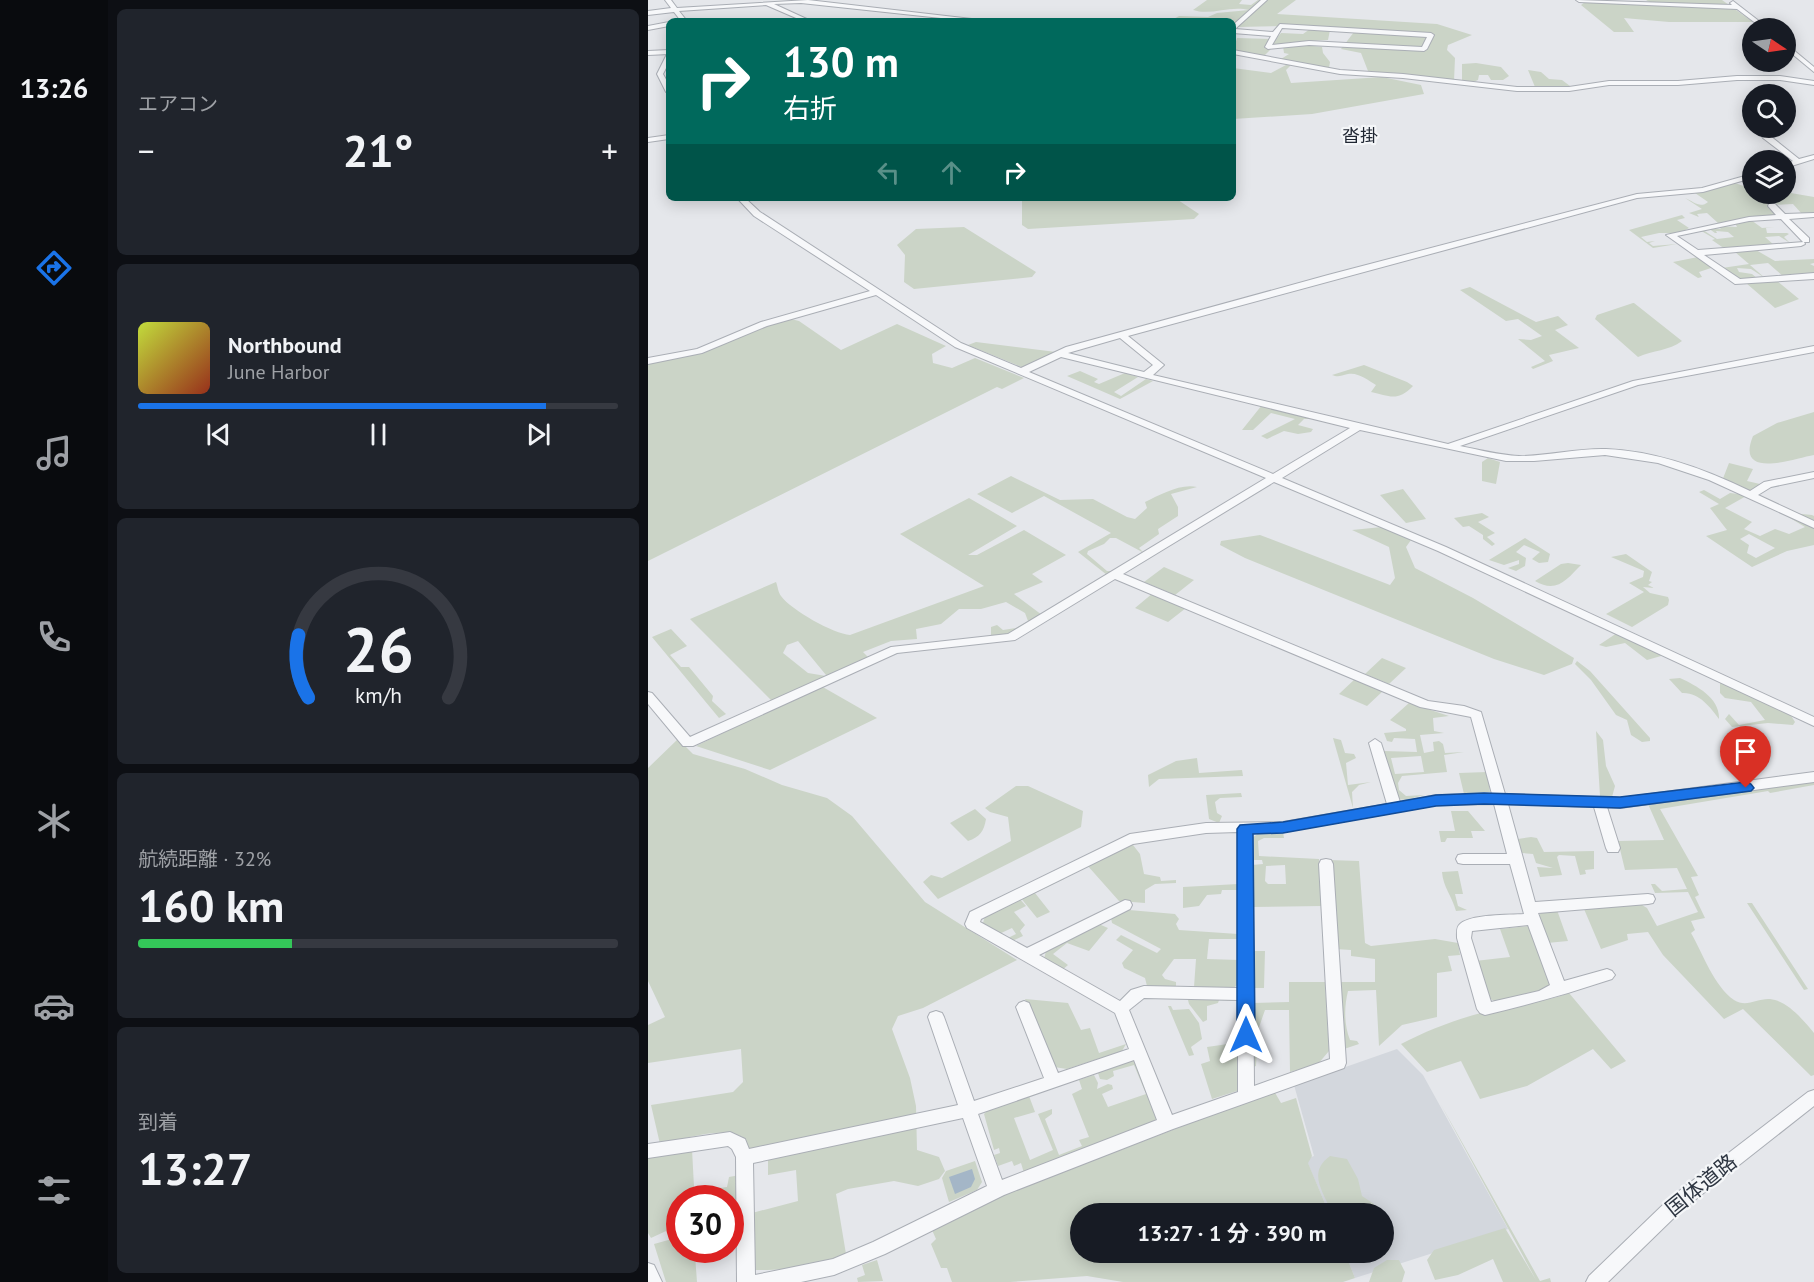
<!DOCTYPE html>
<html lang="ja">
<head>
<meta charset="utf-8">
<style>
  body { margin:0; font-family:"PT Sans","Noto Sans JP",sans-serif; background:#20242c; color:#f1f3f6; height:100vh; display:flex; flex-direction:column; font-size:22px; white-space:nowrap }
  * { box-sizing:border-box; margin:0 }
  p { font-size:20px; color:#9ea1a6 }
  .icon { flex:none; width:33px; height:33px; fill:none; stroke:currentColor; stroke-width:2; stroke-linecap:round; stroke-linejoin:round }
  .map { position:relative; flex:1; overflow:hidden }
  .side { display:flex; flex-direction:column; gap:9px; padding:9px; background:#0d0f14; width:540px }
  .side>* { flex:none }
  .hud { position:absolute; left:18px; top:18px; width:570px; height:183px; border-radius:9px; box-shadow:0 3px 15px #0003; background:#00695c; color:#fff; overflow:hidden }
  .needle { width:39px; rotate:103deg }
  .fabs { position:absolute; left:1094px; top:18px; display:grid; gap:12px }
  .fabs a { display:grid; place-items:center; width:54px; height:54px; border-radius:50%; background:#171b24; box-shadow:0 3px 15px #0003; font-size:30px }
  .speed { position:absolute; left:18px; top:1185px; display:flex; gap:12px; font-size:30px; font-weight:700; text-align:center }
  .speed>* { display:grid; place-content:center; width:78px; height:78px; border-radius:50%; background:#171b24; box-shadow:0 3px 15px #0003; line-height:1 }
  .speed .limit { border:9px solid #d22; background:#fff; color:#111 }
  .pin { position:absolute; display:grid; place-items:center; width:51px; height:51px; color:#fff; margin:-62px -26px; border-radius:50% 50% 50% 0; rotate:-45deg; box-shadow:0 0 6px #0007 }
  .pin .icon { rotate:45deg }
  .me { position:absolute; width:66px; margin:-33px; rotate:0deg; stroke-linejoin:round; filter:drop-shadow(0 0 4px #0008) }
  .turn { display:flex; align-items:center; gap:21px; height:126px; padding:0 18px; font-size:27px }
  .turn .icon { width:78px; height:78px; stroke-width:2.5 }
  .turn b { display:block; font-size:42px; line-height:51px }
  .lanes { display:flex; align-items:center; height:57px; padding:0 18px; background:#0003; justify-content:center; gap:30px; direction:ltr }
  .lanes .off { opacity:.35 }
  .big { font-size:45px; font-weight:700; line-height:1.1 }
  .side .widget { flex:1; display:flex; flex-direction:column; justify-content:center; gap:9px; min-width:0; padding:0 21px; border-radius:9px; background:#20242c }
  .side .dial { align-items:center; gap:0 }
  .dial svg { height:156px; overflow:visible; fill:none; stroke:#363941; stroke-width:7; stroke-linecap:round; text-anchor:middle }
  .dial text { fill:#f1f3f6; stroke:none }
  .song { display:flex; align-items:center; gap:18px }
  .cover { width:72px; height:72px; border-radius:9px; background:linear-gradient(135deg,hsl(70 70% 55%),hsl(10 70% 35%)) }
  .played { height:6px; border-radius:3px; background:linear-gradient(90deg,#1a73e8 85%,#363941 85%) }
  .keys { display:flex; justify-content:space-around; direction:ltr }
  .heat { display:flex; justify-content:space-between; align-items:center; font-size:33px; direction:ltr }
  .charge { height:9px; border-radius:4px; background:linear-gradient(90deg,#34c759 32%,#363941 0) }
  .trip { position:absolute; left:422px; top:1203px; width:324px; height:60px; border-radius:30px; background:#171b24; box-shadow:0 3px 15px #0003; font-weight:700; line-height:60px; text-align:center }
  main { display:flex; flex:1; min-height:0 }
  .menu { display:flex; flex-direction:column; width:108px; justify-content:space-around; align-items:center; background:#090b0e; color:#9ea1a6 }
  .menu .icon { width:42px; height:42px }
  .menu .active { color:#1a73e8 }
  .menu b { font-size:27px; color:#f1f3f6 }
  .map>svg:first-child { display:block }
  .built { fill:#d3d7dd }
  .green { fill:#cbd4c7; fill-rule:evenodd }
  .water { fill:#a4b6c7 }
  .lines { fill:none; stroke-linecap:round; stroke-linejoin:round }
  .minor-casing { stroke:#aaaeb5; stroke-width:2 }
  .minor { fill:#f7f8fa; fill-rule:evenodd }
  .route { fill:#1a73e8; stroke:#114b97; stroke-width:1.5 }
  .labels { text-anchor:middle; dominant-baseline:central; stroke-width:4.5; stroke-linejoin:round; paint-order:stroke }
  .far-quarter-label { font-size:18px; fill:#202733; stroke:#f4f6f8 }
  .near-street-label { font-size:21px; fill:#2e3642; stroke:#f4f6f8 }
</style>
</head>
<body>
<main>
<nav class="menu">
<b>13:26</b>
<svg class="icon active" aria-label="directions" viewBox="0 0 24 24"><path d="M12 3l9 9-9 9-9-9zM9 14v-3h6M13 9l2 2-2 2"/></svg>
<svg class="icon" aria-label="music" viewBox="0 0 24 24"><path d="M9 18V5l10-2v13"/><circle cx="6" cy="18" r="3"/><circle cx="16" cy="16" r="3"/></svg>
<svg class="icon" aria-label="phone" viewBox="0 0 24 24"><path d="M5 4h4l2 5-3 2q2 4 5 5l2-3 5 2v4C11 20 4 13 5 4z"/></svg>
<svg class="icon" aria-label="climate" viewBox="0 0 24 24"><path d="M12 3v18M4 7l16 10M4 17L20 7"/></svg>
<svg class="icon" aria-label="car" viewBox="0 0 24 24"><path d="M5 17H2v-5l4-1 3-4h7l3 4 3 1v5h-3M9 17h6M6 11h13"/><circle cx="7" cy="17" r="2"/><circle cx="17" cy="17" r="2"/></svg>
<svg class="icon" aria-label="filters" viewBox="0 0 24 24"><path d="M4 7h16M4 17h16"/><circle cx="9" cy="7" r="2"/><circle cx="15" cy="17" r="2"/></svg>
</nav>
<section class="side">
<div class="widget"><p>エアコン</p>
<div class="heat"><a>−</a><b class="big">21°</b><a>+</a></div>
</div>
<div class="widget">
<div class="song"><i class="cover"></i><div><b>Northbound</b><p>June Harbor</p></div></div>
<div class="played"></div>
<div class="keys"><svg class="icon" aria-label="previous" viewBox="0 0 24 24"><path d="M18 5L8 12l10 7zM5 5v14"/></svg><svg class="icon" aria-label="pause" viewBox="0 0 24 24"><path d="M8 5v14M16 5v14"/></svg><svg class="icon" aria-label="next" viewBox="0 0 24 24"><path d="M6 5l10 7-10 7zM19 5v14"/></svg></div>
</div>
<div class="widget dial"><svg viewBox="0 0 100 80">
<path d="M14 69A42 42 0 1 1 86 69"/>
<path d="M14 69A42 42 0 0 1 9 37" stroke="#1a73e8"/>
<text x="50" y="56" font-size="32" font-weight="700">26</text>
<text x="50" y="72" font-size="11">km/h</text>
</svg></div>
<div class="widget"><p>航続距離 · 32%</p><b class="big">160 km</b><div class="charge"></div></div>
<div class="widget"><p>到着</p><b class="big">13:27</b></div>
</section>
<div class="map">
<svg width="1166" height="1282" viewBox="0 0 1166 1282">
  <rect width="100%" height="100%" fill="#e5e7eb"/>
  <path class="built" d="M749,1049L775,1075L860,1229L707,1278L697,1253L735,1252V1214L681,1213L658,1159L666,1156L646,1085Z"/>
  <path class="green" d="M559,0H594L591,4L603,5L610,0H648L629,14L789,24L824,35L800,45L799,50L807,58L806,81L720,71L713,53L693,49L706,32L682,30L680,40L658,41L657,45L674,47L675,53L682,62L681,68L633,59L641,54L636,53L635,46L625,47L616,56L585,51L589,38L628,39L633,33L655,34L662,29L641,26L590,27L585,26V21L524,20L531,16L560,17L569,13L601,10C582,5 563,16 545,10Z
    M998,0H1074L1105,22H1021L976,18L986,32H966L933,5L937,2L1005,4Z
    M828,63L853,67L861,76L855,80H843L840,75H831L830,80L823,83L814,82V64Z
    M638,65H643L638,70L643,83L734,77L773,85L776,94L664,114L585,119V68L623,73Z
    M880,70L893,72L901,79L914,80L922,86L887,87Z
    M1087,183L1104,189V194L1137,192L1166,197V214L1138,216L1136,214H1154L1145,204L1124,205L1130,215L1070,223L1059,213L1049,214L1051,217L1041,213L1054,209L1037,198C1045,201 1052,209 1060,202L1047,193Z
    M374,198H527L551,214L546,219L380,229L374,225Z
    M1034,215L1037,218L1029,220L1041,228L1028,235L1032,240L1026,233H1011L993,237L999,242L1007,241L1001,243L1005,246L1029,244L1005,248L981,230Z
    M1103,220L1114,228L1127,227L1118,228L1119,233H1139L1141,234L1136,237L1142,243L1131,236L1117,237L1126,245L1077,249L1064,240L1067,239L1050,229L1055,230L1069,239L1086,237L1080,232L1068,231L1069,233H1067L1060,228L1073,229L1070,226L1089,227L1087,223Z
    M316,227L388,272L384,277L266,289L256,282L257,255L249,245L268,229Z
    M1108,250L1127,261L1166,259V263L1162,264L1166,266V275L1136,277L1120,263L1102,265L1117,278L1103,269L1089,268L1091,272L1104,274L1110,279L1091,280L1074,268L1101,264L1087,252Z
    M1050,257L1066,267L1051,272L1054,277L1050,278L1025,262Z
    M1129,281L1151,299L1127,308L1098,283Z
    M822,287L888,322L910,316L920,325L907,330L931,348L901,355L905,361L885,369L883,367L897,361L870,339L883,340L894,336L870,319L858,321L812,290Z
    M985,303H986L1034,341C1021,351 1005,350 990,357L947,319L949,315Z
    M139,318L151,321L193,350L249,324L298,346L284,354L285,363L304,368L327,358L376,378L354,389L349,387L0,561V361L51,351Z
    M328,342L408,352L409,353L376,368L320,345Z
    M716,365L759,382L765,386C750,402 741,396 723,392L728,385C720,380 710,372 700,374C693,375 691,378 684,375Z
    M432,371L450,379L446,382L451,384L477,373L490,377L466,392L473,396L498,379L505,381L472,399L419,376Z
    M614,405L671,419H656L650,425L665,429L663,432L650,434L636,431L619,439L613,436L647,419L623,413L605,430H594Z
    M1166,412V455C1144,459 1087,480 1105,436L1129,423Z
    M840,458L852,462L848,484L834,481V462Z
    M1081,463L1105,469L1099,481L1112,484L1101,491L1074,481Z
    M363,476L412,500L445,499L479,517L487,519L499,508L497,502C511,495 533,483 549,487L523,494L530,507V516L510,529L511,534L491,548L496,553L468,538H462L456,544L440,551L439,554L459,571H468L459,575L430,552L463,533L396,496L364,513L329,494Z
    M755,489L778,519L758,523L732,495Z
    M1056,490L1072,499L1082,493L1100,495L1077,508L1104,522L1096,529L1112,536L1127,529L1141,534L1157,527L1137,515L1144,513L1164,515L1166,516V545L1139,551L1104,567L1058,536L1079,530L1062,508L1071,504L1051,492ZM1101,534L1127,548L1108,558L1099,553L1101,545L1092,539Z
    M321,498L369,526L320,555H329L376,530L418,555L384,574L395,582L366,594L394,615L363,635L343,638V627L349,625L355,630L368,628L380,621L377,613L358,602L333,609H311L293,624L268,629L269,639L243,641L215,652L221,658L126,703L42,619L128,582C130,587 130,592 133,596C143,610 186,634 202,635L336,586L252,534ZM150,641L178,675V676L160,673L135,653L139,645Z
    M834,513L841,517L830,522L847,533L839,537L847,544L844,546L835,539V535L821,526L815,527L806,518Z
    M734,527L763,540L758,547L767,568L825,598L926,658L924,664L896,675L846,659L597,558L572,545L573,541L612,535L742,585L747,578L741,547L704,530Z
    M877,538L902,554L900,562L891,563L884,559L892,552L876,545L868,552L878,558L877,566L868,571L860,568L871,564V560L856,565L841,560Z
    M978,554L1004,572L1001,581L1004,582L1000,585L1006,588L995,587L1002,593L1020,597L1021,600L1020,605L984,627L958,614L996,592L981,583L995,577L996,571L963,557Z
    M920,563L933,565C919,579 909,594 887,581L913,564Z
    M516,567L546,580L527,595L496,582Z
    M505,593L538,608L520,622L487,608Z
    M23,629L39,646L22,655L33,667H41L65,696L64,701L78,714L71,718L4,637Z
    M969,633L1013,654V656L999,660L977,643L958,647L951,645Z
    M734,658L758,668L741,684L717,674Z
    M929,661L942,671L1002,738V741L994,742L983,735L979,720L968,715L943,680L927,664Z
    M708,678L735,691L719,706L691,694Z
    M1032,678C1049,686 1072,698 1071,719C1062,707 1051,692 1034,693L1021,679Z
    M1072,682L1142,714L1147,722L1145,725L1120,723L1084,727L1077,719L1081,714L1091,725L1117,720L1103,702L1077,698L1072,693Z
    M173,686L229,718L122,770L48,746Z
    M761,703L801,716L785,718L786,731L796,733L772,735L776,753L786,751L785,742L791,741L795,744L797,753L816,752L796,755L799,772L754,776L750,783L751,790L758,796L776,795L758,800L751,799L735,751L769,752L767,739L746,738L744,742L739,741L736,733L758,731V729L742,720ZM773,756L776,772L747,774L743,758Z
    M948,731L955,740L958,766L967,786L964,797L952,796Z
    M685,738L693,740L697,753L706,754L708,758L698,763L700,785L723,782L711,785L704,792L705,808Z
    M30,739L45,754L97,769L134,785L179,798L204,816L277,902L369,960L275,1008L250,1016L244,1029L262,1078L268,1106L269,1150L291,1157L297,1171L291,1179L270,1186L246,1181L200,1189L188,1194L198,1254C170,1269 136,1270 105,1270L104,1213L150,1201L148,1170L120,1175V1148L98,1150L95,1137C71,1126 37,1139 12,1144L3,1105L85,1092L95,1082L93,1049L0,1063V1025L17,1017L0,981V768Z
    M549,758L551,773L594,770L595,776L511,779L501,787L500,775L528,761Z
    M839,772L842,792L816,794L811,773Z
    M1166,781V785L1122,793L1120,791L1012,809L1050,876L1043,877L1051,895L1047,897L1057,918L1043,921L1047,930L1043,933C1055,954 1066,986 1086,1000C1099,1008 1109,998 1122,999C1140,1001 1156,1021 1166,1033V1075L1163,1076L1095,1009L1076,1019L1015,955L1000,932L979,934L980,940L953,949L936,909L994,905L999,908L1009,926L1050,912L1040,892L1007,893L1003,884H1007L1014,891L1039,889L1029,868L977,870L970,841L1016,840L1000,804Z
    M368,786H380L435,811L433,827L290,899L275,882L283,875L294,878L363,841L360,817L342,812L337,808Z
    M593,793L594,797L572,798L567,802L569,813L574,816L571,823L561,819L558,795Z
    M327,809L338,819C336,831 332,837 320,841L302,823Z
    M803,811H820L837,831H823L825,838H799L797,842H793L791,831H807Z
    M635,832L636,838H616L610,841L611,856L671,859L674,906L604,907V865L615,864L614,860H604V838L611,833ZM637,865L638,884H620L617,881L618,866Z
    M883,837L889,838L896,852L946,851V869L937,870L938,874L932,875L927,856L911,855L909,857L914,875L892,877L889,867L905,868L888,863L885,854L874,853L870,839Z
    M485,845L492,854L496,874L512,877L513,881L528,880V883L507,884L497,890V903L471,901L439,865Z
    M681,860L711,861L717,943L723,946L787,939L810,943L812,955L800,956L804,971L789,973V1017L754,1025L731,1046L728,990L700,991C696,1007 696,1025 702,1040L709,1041L711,1044L693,1050L690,982H727V959L703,956V950L687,949Z
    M810,871L815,894H807L810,906L819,910L808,911C804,896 795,887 794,872Z
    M414,877L416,879L387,893L402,912L389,918L372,897Z
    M590,884V890H574L573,894L559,895L551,906L535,908V887Z
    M371,898L378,906L366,912L377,925L372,931L375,936L364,941L360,938L368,934L364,928L351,934L335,923L337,916Z
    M1099,903H1104L1160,989L1156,990Z
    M481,910L527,914L531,919L528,924L531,930L590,934L589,939H561L559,959L591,960V984L585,988L546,987L548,959H526L514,975L517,979L528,982V986H499L497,978L476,968L474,963L485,950L468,940L473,935L509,953L513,949L464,923L463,918Z
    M895,910H909L920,941L899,943L890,917Z
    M453,925L460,928L441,951L419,943L405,954L420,965L413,971L396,959L398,951L443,926Z
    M881,926L903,984L901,989L849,1002L840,998L827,961L862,957L852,929Z
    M605,951H617L616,988H605Z
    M641,982H677L681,1051L670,1064L642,1072L641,1010H617L610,1030L608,1066L603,1068L605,1003L641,1002Z
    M921,993L978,1061L963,1069L945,1049L879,1086L832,1099L813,1061L779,1072L753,1044C784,1028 814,1017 849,1009C874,1003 898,1002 921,993Z
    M539,996L586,998L585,1001L571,1000L570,1003L559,1006V1020L555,1022L541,1004Z
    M377,999L420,1003L433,1030L442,1028L451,1053L478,1044L474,1051L419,1069L406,1067Z
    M520,1006H523L525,1010L541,1009L551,1023L554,1039L543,1047L546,1055L541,1056Z
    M580,1044L589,1046V1091L564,1099L553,1064L562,1061L559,1047Z
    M484,1061L490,1062L510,1118L507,1123L376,1173L373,1163L366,1166L364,1161L350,1166L346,1155L352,1153L351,1148L346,1150L336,1114L340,1110L381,1096L387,1112L366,1118L382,1160L405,1150L390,1114L404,1109V1114L397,1119L411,1155L434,1146L431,1140L441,1137L424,1094L434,1089L431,1080L446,1075L450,1083L449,1089L460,1084L464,1085L465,1089L454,1094L460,1107L498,1094L486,1065L465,1071L466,1076L459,1080L452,1079L450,1073Z
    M626,1091L633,1103L648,1098L664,1156L660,1163L681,1213L432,1214V1252L697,1253L707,1278L695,1282H475L439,1276L362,1282H304L299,1268H293L283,1244L288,1239L284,1230L347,1198Z
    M792,1103L892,1281L902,1278L903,1282H855L845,1259L810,1275L787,1280L779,1260L786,1250L857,1228L888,1280Z
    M44,1149L46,1187L50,1191L79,1187L81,1177L92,1175V1211L83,1214L82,1198H32L31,1225L3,1238L0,1233V1157Z
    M682,1156L699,1159L710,1179L714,1196L726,1204L727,1213H684C675,1191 659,1173 682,1156Z
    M327,1161L334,1182L329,1190L301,1202L294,1178L298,1171Z
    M24,1239L35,1256L47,1255L49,1282H18L6,1244Z
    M229,1260L235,1281L210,1282L209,1278L217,1275L214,1265Z
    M739,1260H751L757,1272L754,1282H721L726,1268Z"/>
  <path class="water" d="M324,1169L327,1179L323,1187L307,1194L301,1177Z"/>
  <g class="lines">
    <defs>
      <path id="minor" d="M17,0H23L29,8L160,0L341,21H321L153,3L126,4L163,21H155L118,5L31,11L39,21H33L26,12L0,15V11L23,8Z
        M613,0H619L587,29L625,32L632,24L783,33L786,35L779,49L776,51L661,45L620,49L617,47L623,36L585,33V25ZM634,28L779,37L774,47L661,41L624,45Z
        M928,0L1084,5L1082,3L1085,1L1120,28H1114L1089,9L931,2Z
        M21,22V26L0,30V26Z
        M1137,43L1166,67V72L1137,48Z
        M21,50V54L0,55V51Z
        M585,50L692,70L755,74L869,87H921L961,81H1030L1089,76H1132L1166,81V85L1132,80H1089L1030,85H961L921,91H869L755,78L692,74L585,54Z
        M21,54V62L15,74L21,85V94L18,92L9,74L18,56Z
        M1099,106H1104V114L1101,112Z
        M1109,128H1116L1121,135L1151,159L1166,155V159L1137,168V164L1145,161L1115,138Z
        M21,135V139L0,142V138Z
        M1104,174V178L1055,192L989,198L480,336L516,365L505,375L800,444L985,381L1166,346V352L990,385L812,446C832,450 851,455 871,456C900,456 929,448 958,449C1008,451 1057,469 1102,491L1116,482L1166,472V478L1123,487L1110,495L1166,521V528L1061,480L1010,463L957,455L886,461H858L712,430L634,478L798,547L1166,717V726L790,551L626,482L475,574L780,701L816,706L833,712L857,794L972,798L1166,772V782L972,808L959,807L972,848L970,852H960L958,848L946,807L860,804L887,902L1000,894L1005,895L1007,899L1005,903L1000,904L890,913L916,981L959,969L964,971L967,975L964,979C922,993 880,1005 837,1015L832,1013L829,1009L809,938C809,933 808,927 812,924C822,914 862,915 876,914L862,864H815L810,863L808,859L810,855L815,854H859L846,804L788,805L635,832H604L606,1086L682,1059L671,864L673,860L678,859L683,860L685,864L698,1063L696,1068L525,1129L356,1195L237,1254L186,1275L153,1282H89L88,1157L84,1149L80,1146L0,1158V1144L82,1132L97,1139L101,1149L310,1105L280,1017L282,1013L288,1011L294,1013L296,1017L326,1101L396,1078L368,1007L371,1003L376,1001L381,1003L410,1073L481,1049L467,1013L319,928L317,924L322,912L482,834L558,823L635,822L739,804L721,743L727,739L733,743L752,802L788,795L844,794L823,717L772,707L467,579L367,640L249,653L45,746H35L0,704V692L4,693L42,737L243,647L360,634L618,478L307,347L228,295L119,326L54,353L0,364V358L49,349L113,322L222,291L106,216L89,198H97L112,212L313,343L373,368L418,347L680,275L989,194L1054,188ZM472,338L505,365L496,372L420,353ZM413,357L702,428L625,474L381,372ZM590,832V988L496,986L483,990L472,1001L391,955L482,909L484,905L482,901L477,900L379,948L332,922L333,919L485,844L558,833ZM880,925L902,985L891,991L843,1002L823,938L824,931ZM496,998L590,1000V1092L524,1115L481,1010ZM486,1060L509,1120L354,1180L330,1114ZM315,1118L339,1186L225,1242L185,1259L107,1275L105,1163Z
        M1121,204H1127L1137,214L1166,213V217L1141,219L1161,238V242H1155L1133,219L1101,221L1029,236L1050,250L1156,242L1157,244L1153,246L1056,255L1092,279L1166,273V279L1087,284L1018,235L1101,217L1128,215L1120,206Z
        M1166,1090V1106L1034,1210L960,1282H938L941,1276L1022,1198L1160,1092Z
        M0,1263L6,1265L14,1282H0Z"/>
    </defs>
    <use href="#minor" class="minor-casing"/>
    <use href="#minor" class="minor"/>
  </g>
  <path class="route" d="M1098,782L1103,784L1106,788L1103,791L972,808L836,804L788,806L635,833L605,834L607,1035L604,1040L598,1042L591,1040L589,1035V829L592,825L635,822L788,795L836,793L972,797Z"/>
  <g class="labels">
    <g class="far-quarter-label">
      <text x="712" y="135">沓掛</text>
    </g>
    <g class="near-street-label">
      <text transform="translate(1053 1185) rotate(-39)">国体道路</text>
    </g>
  </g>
</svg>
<div class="fabs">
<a><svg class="needle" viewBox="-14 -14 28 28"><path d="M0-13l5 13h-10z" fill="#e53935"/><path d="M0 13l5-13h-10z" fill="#9ea1a6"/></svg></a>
<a><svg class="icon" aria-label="search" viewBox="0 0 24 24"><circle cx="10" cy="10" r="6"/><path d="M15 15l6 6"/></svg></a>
<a><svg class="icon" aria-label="layers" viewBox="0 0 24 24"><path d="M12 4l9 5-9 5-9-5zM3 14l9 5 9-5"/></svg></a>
</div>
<div class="speed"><div class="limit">30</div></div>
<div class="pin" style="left:1098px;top:788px;background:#d93025"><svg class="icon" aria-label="arrive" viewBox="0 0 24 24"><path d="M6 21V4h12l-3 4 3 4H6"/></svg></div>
<svg class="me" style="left:598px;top:1035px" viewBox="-20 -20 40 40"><path d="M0-17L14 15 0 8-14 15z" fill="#1a73e8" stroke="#fff" stroke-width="4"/></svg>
<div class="trip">13:27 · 1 分 · 390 m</div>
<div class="hud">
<div class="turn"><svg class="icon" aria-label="right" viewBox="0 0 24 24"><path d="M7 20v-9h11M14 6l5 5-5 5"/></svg><div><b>130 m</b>右折</div></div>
<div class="lanes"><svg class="icon off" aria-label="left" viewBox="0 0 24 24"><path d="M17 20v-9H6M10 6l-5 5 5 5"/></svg><svg class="icon off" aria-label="ahead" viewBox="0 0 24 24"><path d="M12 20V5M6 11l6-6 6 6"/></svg><svg class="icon" aria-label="right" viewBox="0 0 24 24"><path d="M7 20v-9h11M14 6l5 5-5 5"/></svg></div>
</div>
</div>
</main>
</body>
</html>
